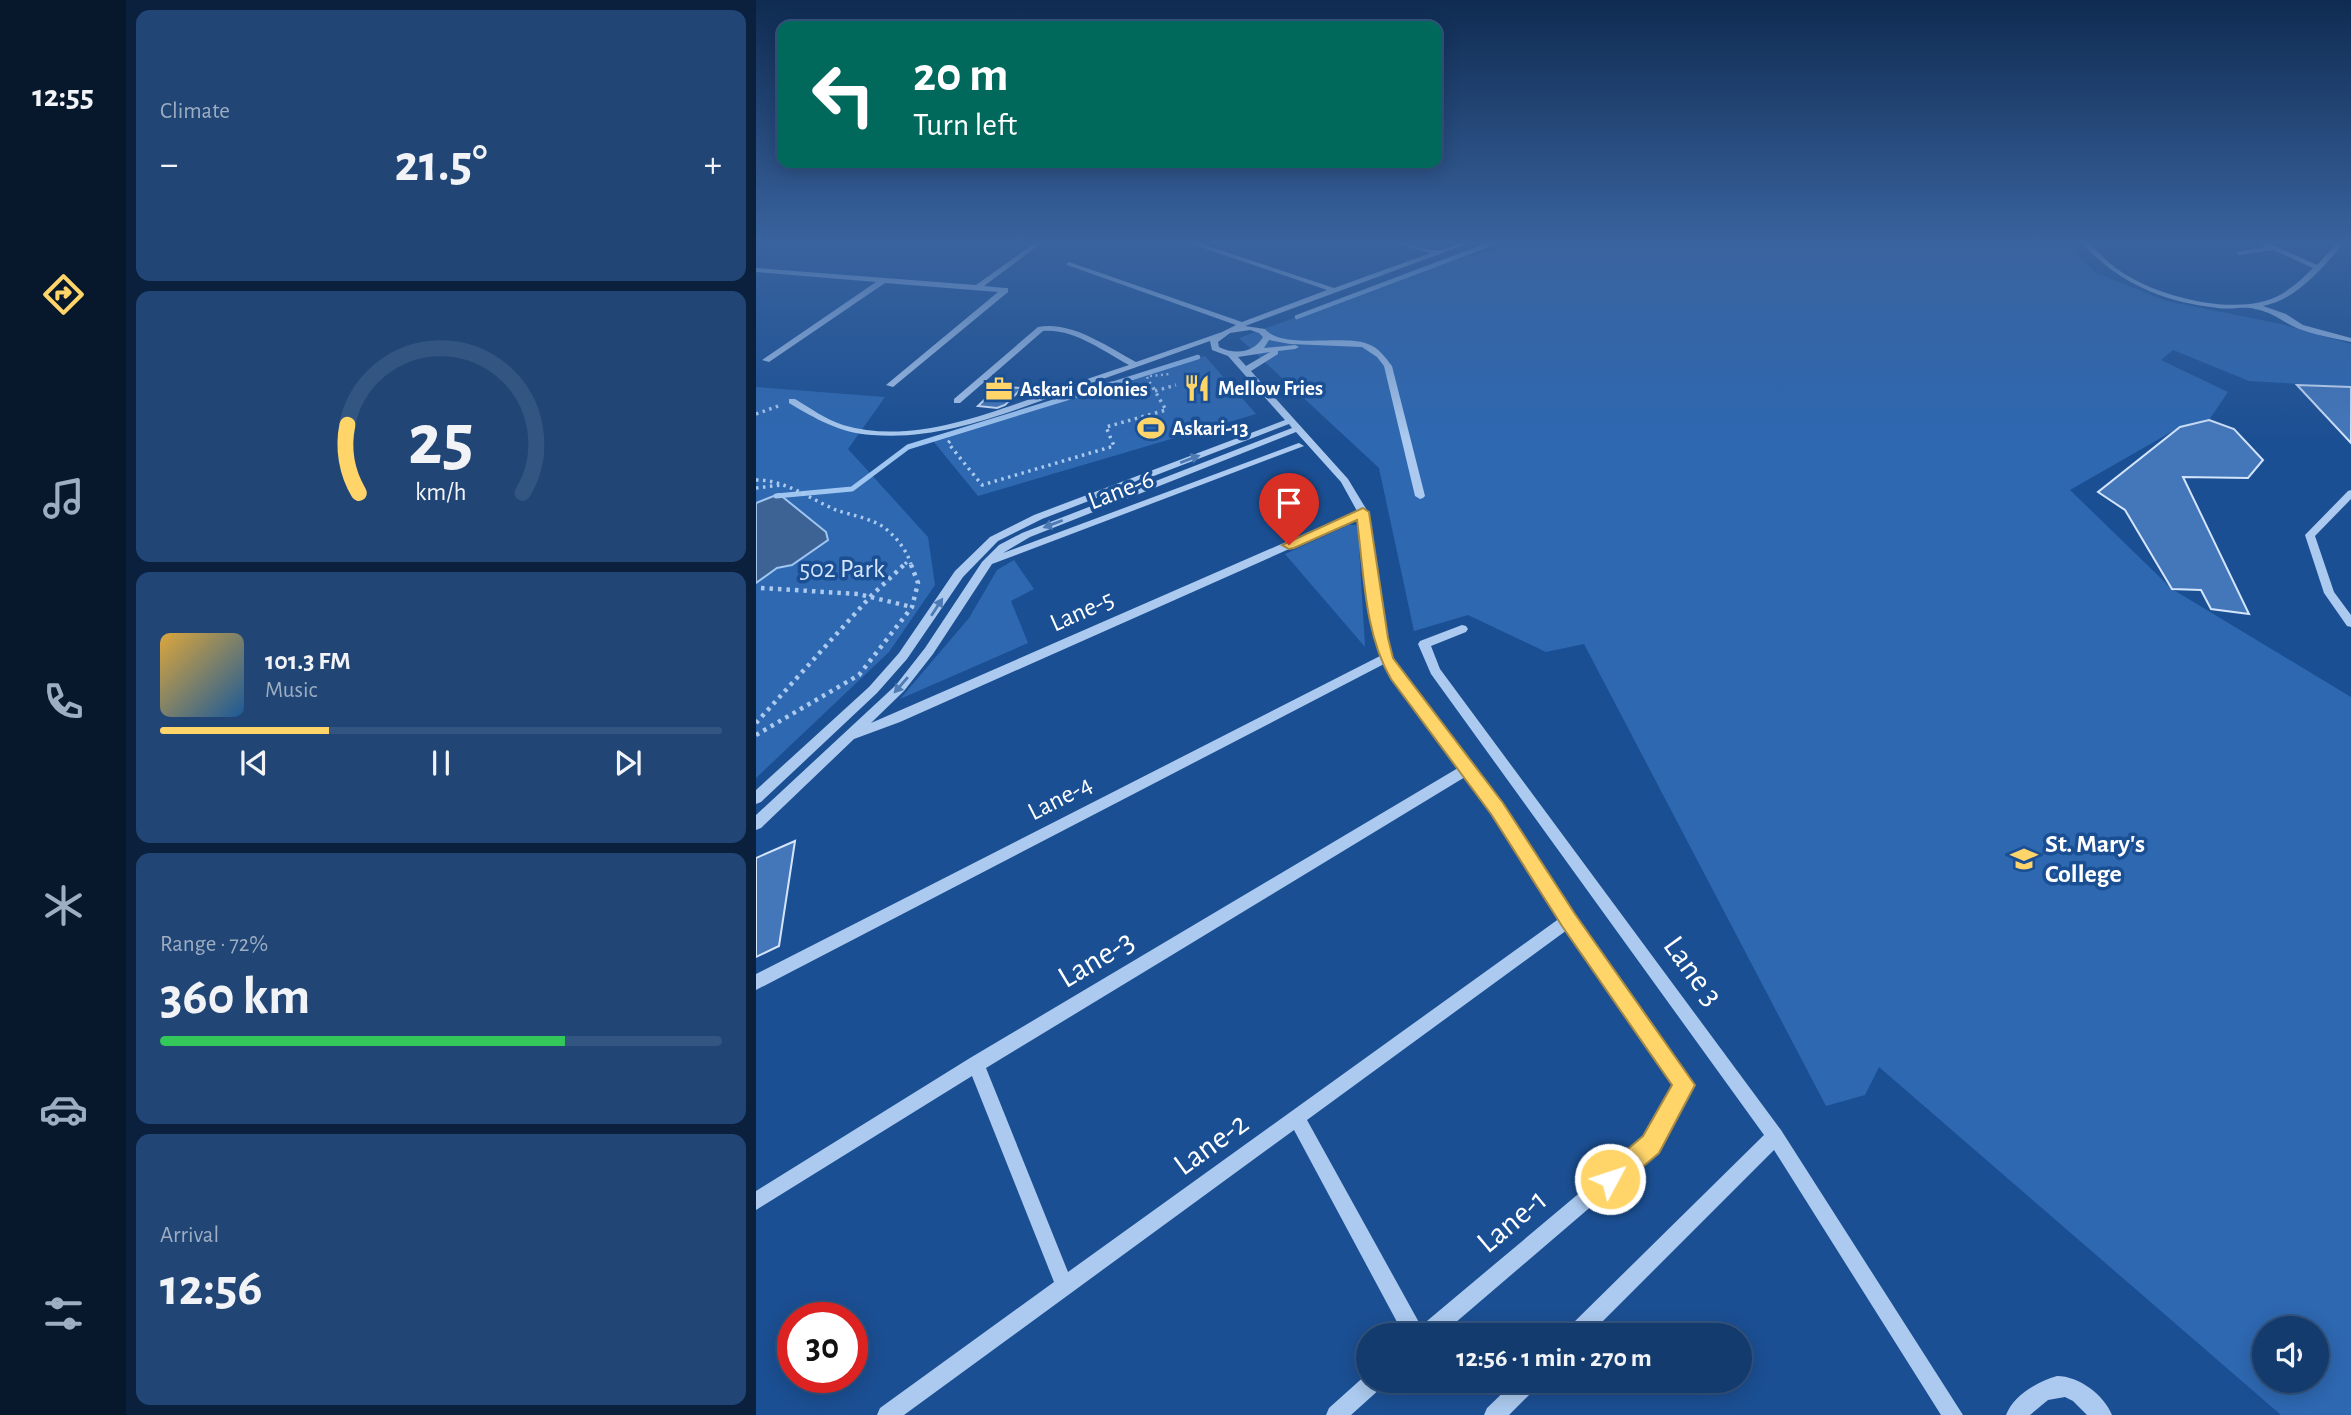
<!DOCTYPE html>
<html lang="en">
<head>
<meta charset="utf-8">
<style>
  body { margin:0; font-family:"Alegreya Sans",sans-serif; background:#214676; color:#f1f3f6; height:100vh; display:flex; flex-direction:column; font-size:26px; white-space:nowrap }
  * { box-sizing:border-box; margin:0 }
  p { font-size:23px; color:#9dadc2 }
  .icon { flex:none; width:38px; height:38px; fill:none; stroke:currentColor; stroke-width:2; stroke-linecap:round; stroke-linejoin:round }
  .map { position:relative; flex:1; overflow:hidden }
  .sheet { display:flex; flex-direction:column; gap:10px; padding:10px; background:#0b203c; width:630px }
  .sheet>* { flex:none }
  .banner { position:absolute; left:21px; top:21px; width:665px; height:147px; border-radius:14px; box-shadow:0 4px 18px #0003,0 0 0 2px #335581; background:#00695c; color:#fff; overflow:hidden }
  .fabs { position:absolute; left:1496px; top:1316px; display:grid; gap:14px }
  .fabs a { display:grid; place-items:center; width:77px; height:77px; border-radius:50%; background:#143b6e; box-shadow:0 4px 18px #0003,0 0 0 2px #335581; font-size:35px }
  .speed { position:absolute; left:21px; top:1302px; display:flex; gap:14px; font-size:35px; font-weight:700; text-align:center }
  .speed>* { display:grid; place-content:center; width:91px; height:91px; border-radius:50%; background:#143b6e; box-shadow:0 4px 18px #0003,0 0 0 2px #335581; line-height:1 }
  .speed .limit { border:10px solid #d22; background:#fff; color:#111 }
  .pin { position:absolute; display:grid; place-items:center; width:60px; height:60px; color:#fff; margin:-72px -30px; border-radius:50% 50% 50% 0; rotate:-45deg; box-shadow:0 0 7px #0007 }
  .pin .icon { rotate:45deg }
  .me { position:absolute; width:77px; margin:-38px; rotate:50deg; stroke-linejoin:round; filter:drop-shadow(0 0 5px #0008) }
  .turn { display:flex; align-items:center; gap:24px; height:147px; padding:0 21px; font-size:32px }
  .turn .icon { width:91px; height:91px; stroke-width:2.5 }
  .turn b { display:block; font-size:49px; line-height:60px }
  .big { font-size:52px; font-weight:700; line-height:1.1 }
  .sheet .widget { flex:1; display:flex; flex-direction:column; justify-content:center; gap:10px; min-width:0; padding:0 24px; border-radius:14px; background:#214676 }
  .sheet .dial { align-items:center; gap:0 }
  .dial svg { height:182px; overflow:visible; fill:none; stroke:#335581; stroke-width:7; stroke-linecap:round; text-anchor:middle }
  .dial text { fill:#f1f3f6; stroke:none }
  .song { display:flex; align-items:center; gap:21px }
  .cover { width:84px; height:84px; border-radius:10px; background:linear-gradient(135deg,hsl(40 70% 55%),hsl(210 70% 35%)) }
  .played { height:7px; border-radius:4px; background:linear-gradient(90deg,#ffd56a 30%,#335581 30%) }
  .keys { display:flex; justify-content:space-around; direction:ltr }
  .heat { display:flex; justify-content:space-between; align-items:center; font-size:38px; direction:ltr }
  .charge { height:10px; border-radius:5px; background:linear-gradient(90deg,#34c759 72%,#335581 0) }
  .trip { position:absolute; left:600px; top:1323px; width:396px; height:70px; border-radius:35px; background:#143b6e; box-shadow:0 4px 18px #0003,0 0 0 2px #335581; font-weight:700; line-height:70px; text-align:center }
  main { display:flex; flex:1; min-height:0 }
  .tabs { display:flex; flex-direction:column; width:126px; justify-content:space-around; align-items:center; background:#08182c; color:#9dadc2 }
  .tabs .icon { width:49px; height:49px }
  .tabs .on { color:#ffd56a }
  .tabs b { font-size:32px; color:#f1f3f6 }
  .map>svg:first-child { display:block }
  .green { fill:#2e68b1; fill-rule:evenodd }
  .water { fill:#3d6294; stroke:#9fc5f1; stroke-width:2 }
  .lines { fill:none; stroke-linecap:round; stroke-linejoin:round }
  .stream-far1 { stroke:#9fc5f1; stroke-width:4.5 }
  .stream { stroke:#9fc5f1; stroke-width:5 }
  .building { fill:#4477ba; stroke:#d3e4fb; stroke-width:2 }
  .path-far2 { stroke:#accaef; stroke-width:2.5; stroke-dasharray:2 3.5; stroke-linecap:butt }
  .path-far1 { stroke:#accaef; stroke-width:3.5; stroke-dasharray:2.5 4.5; stroke-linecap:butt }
  .path { stroke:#accaef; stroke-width:4.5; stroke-dasharray:3.5 5; stroke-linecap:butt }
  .minor { fill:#accaef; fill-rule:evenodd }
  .oneway { fill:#4e7ab3 }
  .route { fill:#ffd56a; stroke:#a68a45; stroke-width:2 }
  .labels { text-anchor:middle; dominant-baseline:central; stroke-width:7; stroke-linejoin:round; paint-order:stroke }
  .far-poi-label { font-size:21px; font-weight:bold; fill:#fff; stroke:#1b4f93; text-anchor:start }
  .street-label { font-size:26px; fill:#fff; stroke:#1b4f93 }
  .park-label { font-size:26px; fill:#d3e4fb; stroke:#1b4f93 }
  .poi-label { font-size:26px; font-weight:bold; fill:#fff; stroke:#1b4f93; text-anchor:start }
  .near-street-label { font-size:32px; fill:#fff; stroke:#1b4f93 }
</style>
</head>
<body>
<main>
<nav class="tabs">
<b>12:55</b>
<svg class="icon on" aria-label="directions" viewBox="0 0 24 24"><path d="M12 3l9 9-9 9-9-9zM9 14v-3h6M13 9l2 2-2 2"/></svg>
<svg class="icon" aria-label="music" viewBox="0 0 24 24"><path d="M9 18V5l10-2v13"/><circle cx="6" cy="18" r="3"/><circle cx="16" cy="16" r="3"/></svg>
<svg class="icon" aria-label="phone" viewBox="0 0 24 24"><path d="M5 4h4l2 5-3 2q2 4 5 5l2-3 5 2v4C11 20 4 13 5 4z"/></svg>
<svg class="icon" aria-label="climate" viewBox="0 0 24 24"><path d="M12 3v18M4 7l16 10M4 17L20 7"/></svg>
<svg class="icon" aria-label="car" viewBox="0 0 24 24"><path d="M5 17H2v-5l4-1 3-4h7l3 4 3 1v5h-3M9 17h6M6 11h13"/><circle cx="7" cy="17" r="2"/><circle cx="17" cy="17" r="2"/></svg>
<svg class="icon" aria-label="filters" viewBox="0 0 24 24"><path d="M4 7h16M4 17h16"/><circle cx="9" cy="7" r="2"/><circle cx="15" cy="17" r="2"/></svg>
</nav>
<section class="sheet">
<div class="widget"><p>Climate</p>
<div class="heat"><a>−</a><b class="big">21.5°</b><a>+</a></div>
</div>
<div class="widget dial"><svg viewBox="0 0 100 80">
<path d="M14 69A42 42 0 1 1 86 69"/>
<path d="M14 69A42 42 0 0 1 9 39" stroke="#ffd56a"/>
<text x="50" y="56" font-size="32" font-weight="700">25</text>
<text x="50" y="72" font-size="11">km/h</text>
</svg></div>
<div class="widget">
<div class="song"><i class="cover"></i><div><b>101.3 FM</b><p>Music</p></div></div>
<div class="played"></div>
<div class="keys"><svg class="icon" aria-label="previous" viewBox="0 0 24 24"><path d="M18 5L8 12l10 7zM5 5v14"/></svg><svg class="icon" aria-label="pause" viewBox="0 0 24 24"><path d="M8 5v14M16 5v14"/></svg><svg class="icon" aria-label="next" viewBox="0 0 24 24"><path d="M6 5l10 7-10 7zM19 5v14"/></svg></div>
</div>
<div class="widget"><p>Range · 72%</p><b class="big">360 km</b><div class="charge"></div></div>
<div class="widget"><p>Arrival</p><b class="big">12:56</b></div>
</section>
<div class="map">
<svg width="1595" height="1415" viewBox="0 0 1595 1415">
  <rect width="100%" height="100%" fill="#1b4f93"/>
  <path class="green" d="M769,242H1309L1340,273L1411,301L1525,324L1595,344V387L1493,381L1417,350L1405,360L1472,392L1453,420L1424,427L1314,490L1416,589L1595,697V1415H1525L1123,1067L1109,1095L1070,1106L828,644L790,652L712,615L658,631L623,468L483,338L691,262ZM1508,1328H1561V1381H1508Z
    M449,356L500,414L222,496L177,441Z
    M0,387L129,397L92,449L172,537L179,585L133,652L0,778Z
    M593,525H600L602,529L609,647L529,554Z
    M258,560L278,589L255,601L272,643L144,699L213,618L241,570Z"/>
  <path class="water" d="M23,494L70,532L72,540L36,565L21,568L0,583V503Z"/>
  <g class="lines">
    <path class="stream-far1" d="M541,317L740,242
      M350,386L442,357"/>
    <path class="stream" d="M20,496L96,489L152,447L356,384"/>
  </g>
  <path class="building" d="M1541,385L1595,387V443Z
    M242,387L266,388L249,405L241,408L222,406Z
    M1453,420L1478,429L1507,460L1492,478L1427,477L1493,614L1455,609L1445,590L1416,589L1369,510L1342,492L1424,427Z
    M39,841L23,946L0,957V858Z"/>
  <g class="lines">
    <path class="path-far2" d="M394,376L414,374
      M391,377L396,386"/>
    <path class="path-far1" d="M399,391L420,385
      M0,414L25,405
      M194,441L192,443L226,485L358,446L350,427L410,410L395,384
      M0,480C30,480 54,499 80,510C95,515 118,519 130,529C142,539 150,550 155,564
      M0,488L25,485
      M149,564L153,560"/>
    <path class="path" d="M5,588L102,594L156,607
      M0,723L115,596L151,562
      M0,735L103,675L156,607L162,583L154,562"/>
    <path class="minor" d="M280,242H287L228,286L249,288H252V292L137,387L130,385L242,292L129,283L13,362L6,360L120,282L0,272V268L220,285Z
      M430,242H440L578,288L675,253L635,242C650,242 671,252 684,250C696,248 704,242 716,242L489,326L509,329C526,350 588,334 612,344C623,348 629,357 636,366L669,496L667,498L664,499L659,496L628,366L621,357L606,347L534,344L513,340L508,348L539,345L543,347L539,349L522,351V354L495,371L592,479L612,512L630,638L636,658L644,672L746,805L818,915L936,1085L901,1150L685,1335H648L538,1130L148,1415H121L124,1408L298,1282L216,1076L0,1210V1191L214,1058L702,768L636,678L628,664L0,990V974L624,656L618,638L603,518L144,722L98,739L5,828L0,830V815L140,685L169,648L226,562L243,545L266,533L536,428L533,424L286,519L242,541L207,577L151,659L121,693L5,802L0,804V790L113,687L143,653L199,571L234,537L278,515L529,420L472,356L456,350L454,341C407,358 360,374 313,391C250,413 184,441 116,435C84,433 60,419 33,403V399H39C54,408 69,419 87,425C154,445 228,415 291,393C318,383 346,374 373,365C347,351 317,328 287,331L204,403H198V399L282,327C317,321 351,347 380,362L466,332L480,325L311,265V263L313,262L486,322L571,290ZM494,330L503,333L507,337C498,353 479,355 463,347L462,342L474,333ZM514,352L490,366L482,357ZM540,432L585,482L601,511L115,723L148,691L177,654L236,564L548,446L543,443L540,444L247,553L274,537ZM709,777L736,813L804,918L312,1272L230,1068ZM811,930L918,1086L889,1138L665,1326L551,1120Z
      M1325,242H1332C1342,252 1352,263 1364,271C1399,295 1466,313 1509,301C1528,296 1543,282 1557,268L1517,250L1483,255L1481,254V252L1510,247L1502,242H1510L1561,265L1582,242H1589C1567,267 1542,299 1507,306L1530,314L1547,325L1595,338V342C1578,338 1559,335 1543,329C1528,323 1517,312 1499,309C1488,306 1474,310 1462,308C1407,302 1362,283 1325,242Z
      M1595,490V499L1559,536L1578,592L1595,615V627L1591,626L1568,593L1549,535L1592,491Z
      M706,625L710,626L712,629L710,632L675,646L684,669L1025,1130L1207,1415H1185L1018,1150L833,1335H809L812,1328L1008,1135L675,674L662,644L664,641Z
      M612,1373V1381H628L625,1388L595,1415H570L573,1408Z
      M1301,1376C1323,1376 1348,1395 1356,1415H1331L1317,1401L1309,1397L1292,1400L1274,1415H1250C1258,1395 1281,1382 1301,1376Z
      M759,1381H783L780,1388L753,1415H728L731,1408Z"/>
  </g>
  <defs><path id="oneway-solid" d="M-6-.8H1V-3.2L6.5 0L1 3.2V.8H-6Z" transform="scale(1.75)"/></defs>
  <g class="oneway">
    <use href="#oneway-solid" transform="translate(434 459) rotate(-21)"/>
    <use href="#oneway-solid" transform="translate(297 524) rotate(159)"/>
    <use href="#oneway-solid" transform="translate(181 607) rotate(-57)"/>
    <use href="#oneway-solid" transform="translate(145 685) rotate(131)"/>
  </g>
  <linearGradient id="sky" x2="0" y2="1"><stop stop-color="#0f2b51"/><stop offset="0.55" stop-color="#39639e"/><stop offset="1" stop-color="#39639e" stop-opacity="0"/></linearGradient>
  <rect width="1595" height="440" fill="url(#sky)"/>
  <path class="route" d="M607,508L613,512L632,638L637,658L747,803L819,914L939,1085L903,1153L863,1187L854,1191L846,1187L843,1179L846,1171L887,1136L916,1085L806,926L735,814L635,679C608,633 608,572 601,520L538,548L533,549L526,545Z"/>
  <defs>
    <symbol id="restaurant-bare" viewBox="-9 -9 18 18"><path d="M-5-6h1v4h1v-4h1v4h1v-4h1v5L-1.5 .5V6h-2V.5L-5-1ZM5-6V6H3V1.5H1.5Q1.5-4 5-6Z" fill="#ffd56a" stroke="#1b4f93" stroke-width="2.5" paint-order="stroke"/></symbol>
    <symbol id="office-bare" viewBox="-9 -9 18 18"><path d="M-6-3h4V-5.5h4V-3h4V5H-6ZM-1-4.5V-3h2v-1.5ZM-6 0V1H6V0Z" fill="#ffd56a" stroke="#1b4f93" stroke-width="2.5" paint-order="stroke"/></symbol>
    <symbol id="stadium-bare" viewBox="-9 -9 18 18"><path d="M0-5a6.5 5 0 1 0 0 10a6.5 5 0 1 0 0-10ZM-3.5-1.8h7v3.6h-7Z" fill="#ffd56a" stroke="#1b4f93" stroke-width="2.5" paint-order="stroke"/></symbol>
    <symbol id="university-bare" viewBox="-9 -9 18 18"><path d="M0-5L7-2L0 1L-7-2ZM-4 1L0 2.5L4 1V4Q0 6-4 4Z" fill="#ffd56a" stroke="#1b4f93" stroke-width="2.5" paint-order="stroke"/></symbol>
  </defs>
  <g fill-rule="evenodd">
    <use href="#restaurant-bare" x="422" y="369" width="38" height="38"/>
    <use href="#office-bare" x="224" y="370" width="38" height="38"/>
    <use href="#stadium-bare" x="376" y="409" width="38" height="38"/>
    <use href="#university-bare" x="1249" y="840" width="38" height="38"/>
  </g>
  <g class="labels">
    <g class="far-poi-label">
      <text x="462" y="388">Mellow Fries</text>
      <text x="264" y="389">Askari Colonies</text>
      <text x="416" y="428">Askari-13</text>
    </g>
    <g class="street-label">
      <text transform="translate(365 490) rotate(-21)">Lane-6</text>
      <text transform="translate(326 611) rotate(-24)">Lane-5</text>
      <text transform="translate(304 798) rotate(-27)">Lane-4</text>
    </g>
    <g class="park-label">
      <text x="86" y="569">502 Park</text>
    </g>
    <g class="poi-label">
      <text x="1289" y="844">St. Mary's<tspan x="1289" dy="30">College</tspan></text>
    </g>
    <g class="near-street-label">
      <text transform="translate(340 959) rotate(-31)">Lane-3</text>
      <text transform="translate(937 971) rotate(54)">Lane 3</text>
      <text transform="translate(455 1144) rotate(-36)">Lane-2</text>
      <text transform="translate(756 1221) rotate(-40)">Lane-1</text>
    </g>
  </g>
</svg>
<div class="fabs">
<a><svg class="icon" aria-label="sound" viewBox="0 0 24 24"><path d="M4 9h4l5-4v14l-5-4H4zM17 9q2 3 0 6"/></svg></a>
</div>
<div class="speed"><div class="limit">30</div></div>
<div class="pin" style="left:533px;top:545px;background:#d93025"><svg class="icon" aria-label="arrive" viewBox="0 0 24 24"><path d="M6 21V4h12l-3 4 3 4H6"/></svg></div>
<svg class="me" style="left:854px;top:1179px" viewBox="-20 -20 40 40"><circle r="17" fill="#ffd56a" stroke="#fff" stroke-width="3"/><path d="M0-11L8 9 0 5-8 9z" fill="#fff"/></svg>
<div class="trip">12:56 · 1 min · 270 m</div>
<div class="banner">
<div class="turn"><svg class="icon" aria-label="left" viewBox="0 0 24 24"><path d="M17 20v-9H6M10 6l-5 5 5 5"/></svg><div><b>20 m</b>Turn left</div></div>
</div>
</div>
</main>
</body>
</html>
